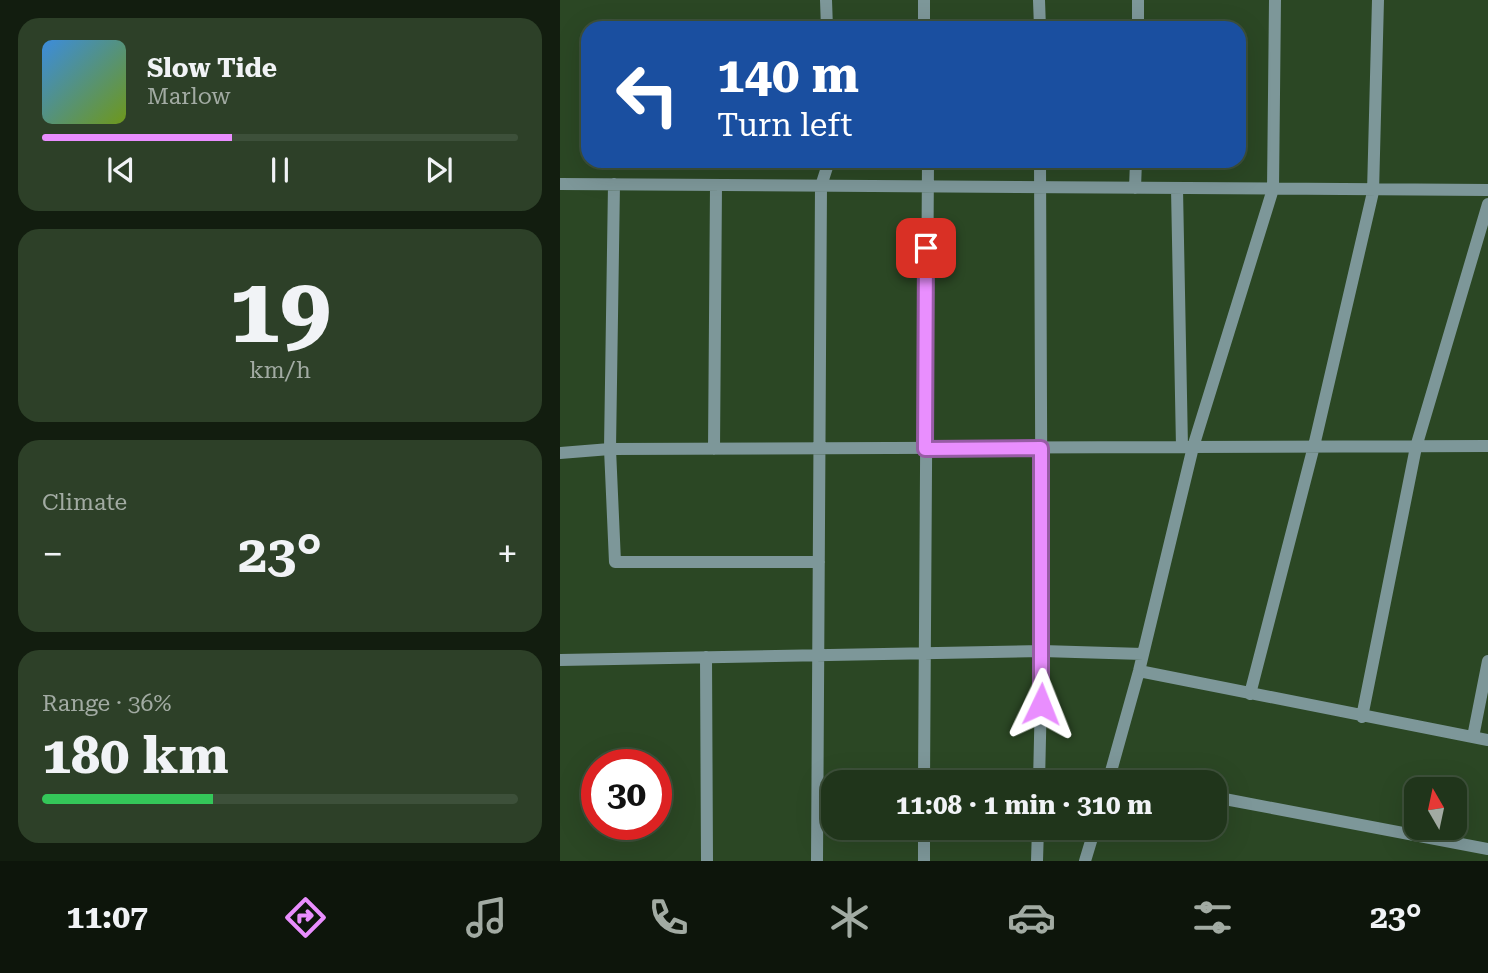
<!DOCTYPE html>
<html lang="en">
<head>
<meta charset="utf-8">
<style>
  body { margin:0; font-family:"Roboto Serif",serif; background:#2d4028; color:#f1f3f6; height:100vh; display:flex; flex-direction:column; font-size:26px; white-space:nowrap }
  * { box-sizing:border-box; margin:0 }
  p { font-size:23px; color:#a2aba3 }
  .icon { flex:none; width:38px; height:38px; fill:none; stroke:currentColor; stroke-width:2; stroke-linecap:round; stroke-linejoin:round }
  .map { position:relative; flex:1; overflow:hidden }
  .panel { display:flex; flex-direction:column; gap:18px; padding:18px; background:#121d0f; width:560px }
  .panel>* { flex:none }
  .hud { position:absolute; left:21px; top:21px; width:665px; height:147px; border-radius:21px; box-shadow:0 7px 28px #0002,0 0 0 2px #3d503a; background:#1a4fa0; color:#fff; overflow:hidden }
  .needle { width:46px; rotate:351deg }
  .fabs { position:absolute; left:844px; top:777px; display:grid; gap:14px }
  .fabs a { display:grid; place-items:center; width:63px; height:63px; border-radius:14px; background:#20351b; box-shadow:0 7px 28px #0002,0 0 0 2px #3d503a; font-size:35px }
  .speed { position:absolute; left:21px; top:749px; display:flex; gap:14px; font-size:35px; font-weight:700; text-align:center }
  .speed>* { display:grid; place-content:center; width:91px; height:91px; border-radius:50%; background:#20351b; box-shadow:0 7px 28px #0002,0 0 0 2px #3d503a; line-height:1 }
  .speed .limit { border:10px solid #d22; background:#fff; color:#111 }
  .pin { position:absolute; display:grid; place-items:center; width:60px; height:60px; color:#fff; margin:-30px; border-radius:14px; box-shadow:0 4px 10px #0006 }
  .me { position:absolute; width:77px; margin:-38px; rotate:2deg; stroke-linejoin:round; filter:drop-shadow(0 0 5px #0008) }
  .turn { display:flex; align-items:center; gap:24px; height:147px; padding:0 21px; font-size:32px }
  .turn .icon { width:91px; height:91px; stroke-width:2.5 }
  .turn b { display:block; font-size:49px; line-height:60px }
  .big { font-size:52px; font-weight:700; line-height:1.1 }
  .panel .widget { flex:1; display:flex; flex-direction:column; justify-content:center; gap:10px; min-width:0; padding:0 24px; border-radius:21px; background:#2d4028 }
  .panel .dial { align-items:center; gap:0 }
  .dial b { font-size:91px; line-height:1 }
  .song { display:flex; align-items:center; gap:21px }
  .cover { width:84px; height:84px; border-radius:10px; background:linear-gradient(135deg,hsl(210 70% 55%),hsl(80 70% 35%)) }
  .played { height:7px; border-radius:4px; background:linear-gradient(90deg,#e98efe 40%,#3d503a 40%) }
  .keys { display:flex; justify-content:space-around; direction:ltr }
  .heat { display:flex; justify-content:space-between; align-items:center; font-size:38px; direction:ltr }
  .charge { height:10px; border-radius:5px; background:linear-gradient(90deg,#34c759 36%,#3d503a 0) }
  .trip { position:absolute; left:261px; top:770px; width:406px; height:70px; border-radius:21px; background:#20351b; box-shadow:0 7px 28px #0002,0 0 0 2px #3d503a; font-weight:700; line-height:70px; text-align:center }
  .menu { display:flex; height:112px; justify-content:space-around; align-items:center; background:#0d150b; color:#a2aba3 }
  .menu .icon { width:49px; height:49px }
  .menu .selected { color:#e98efe }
  .menu b { font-size:32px; color:#f1f3f6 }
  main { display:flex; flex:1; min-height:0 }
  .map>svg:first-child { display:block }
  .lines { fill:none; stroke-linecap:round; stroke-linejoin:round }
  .street { stroke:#7d9799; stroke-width:12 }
  .route-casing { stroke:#975ca5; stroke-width:18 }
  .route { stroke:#e98efe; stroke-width:12 }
</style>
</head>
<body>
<main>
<section class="panel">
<div class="widget">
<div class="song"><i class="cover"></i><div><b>Slow Tide</b><p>Marlow</p></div></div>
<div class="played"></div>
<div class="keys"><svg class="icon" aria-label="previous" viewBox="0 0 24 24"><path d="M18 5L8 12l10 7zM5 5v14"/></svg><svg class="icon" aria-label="pause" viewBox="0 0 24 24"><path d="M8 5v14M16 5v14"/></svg><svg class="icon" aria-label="next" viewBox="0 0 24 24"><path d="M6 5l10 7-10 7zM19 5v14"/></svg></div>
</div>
<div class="widget dial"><b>19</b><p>km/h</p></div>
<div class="widget"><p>Climate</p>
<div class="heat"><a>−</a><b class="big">23°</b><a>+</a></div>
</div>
<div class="widget"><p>Range · 36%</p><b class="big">180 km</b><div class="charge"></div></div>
</section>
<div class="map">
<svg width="928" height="861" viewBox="0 0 928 861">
  <rect width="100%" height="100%" fill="#2b4724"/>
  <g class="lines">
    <path class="street" d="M266,0L267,28
      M364,0V28
      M479,0L480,28
      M578,28V0
      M0,184L928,190
      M54,184L50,449L55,562H259
      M575,188L576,161
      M617,189L622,447
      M154,449L156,186
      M0,453L50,449L928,446
      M146,657L147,861
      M0,660L482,651L583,654
      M579,671L928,740
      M690,694L754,446L813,192L818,0
      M802,717L856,447L928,204
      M913,737L928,661
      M549,776L579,782
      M364,782L368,161
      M479,782L482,651L480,161
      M548,782L579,671L633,447L713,189L715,0
      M654,797L928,849
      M364,828V861
      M257,861L261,186L269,161
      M477,861L478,828
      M525,861L535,828"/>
  </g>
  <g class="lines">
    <defs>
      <path id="route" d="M366,248L365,449L481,448V704"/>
    </defs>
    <use href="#route" class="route-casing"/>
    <use href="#route" class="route"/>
  </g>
</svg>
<div class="fabs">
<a><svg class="needle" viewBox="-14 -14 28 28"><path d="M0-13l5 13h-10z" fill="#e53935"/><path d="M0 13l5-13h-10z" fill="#a2aba3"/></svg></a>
</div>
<div class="speed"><div class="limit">30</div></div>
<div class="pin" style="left:366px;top:248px;background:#d93025"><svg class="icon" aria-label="arrive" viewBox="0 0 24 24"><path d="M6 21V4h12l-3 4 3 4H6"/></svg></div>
<svg class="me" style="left:481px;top:704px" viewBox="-20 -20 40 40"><path d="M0-17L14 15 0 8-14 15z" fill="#e98efe" stroke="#fff" stroke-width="4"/></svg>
<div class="trip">11:08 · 1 min · 310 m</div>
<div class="hud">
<div class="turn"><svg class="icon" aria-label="left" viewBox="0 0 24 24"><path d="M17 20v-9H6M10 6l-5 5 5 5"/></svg><div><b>140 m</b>Turn left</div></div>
</div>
</div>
</main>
<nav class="menu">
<b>11:07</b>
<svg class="icon selected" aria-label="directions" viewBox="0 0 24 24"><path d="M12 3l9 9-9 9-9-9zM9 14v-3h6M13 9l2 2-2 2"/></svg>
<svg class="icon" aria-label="music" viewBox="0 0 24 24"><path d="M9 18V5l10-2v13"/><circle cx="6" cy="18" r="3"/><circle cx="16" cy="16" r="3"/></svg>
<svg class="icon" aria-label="phone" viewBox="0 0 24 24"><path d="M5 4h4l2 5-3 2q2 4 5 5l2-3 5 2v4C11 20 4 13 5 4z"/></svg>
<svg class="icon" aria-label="climate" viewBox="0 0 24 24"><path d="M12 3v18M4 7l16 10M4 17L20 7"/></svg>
<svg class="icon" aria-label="car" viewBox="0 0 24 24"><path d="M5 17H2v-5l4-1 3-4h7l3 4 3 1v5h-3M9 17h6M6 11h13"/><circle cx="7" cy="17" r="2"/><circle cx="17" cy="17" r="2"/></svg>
<svg class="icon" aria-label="filters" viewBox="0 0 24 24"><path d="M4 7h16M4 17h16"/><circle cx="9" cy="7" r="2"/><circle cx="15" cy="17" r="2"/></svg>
<b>23°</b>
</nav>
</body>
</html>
